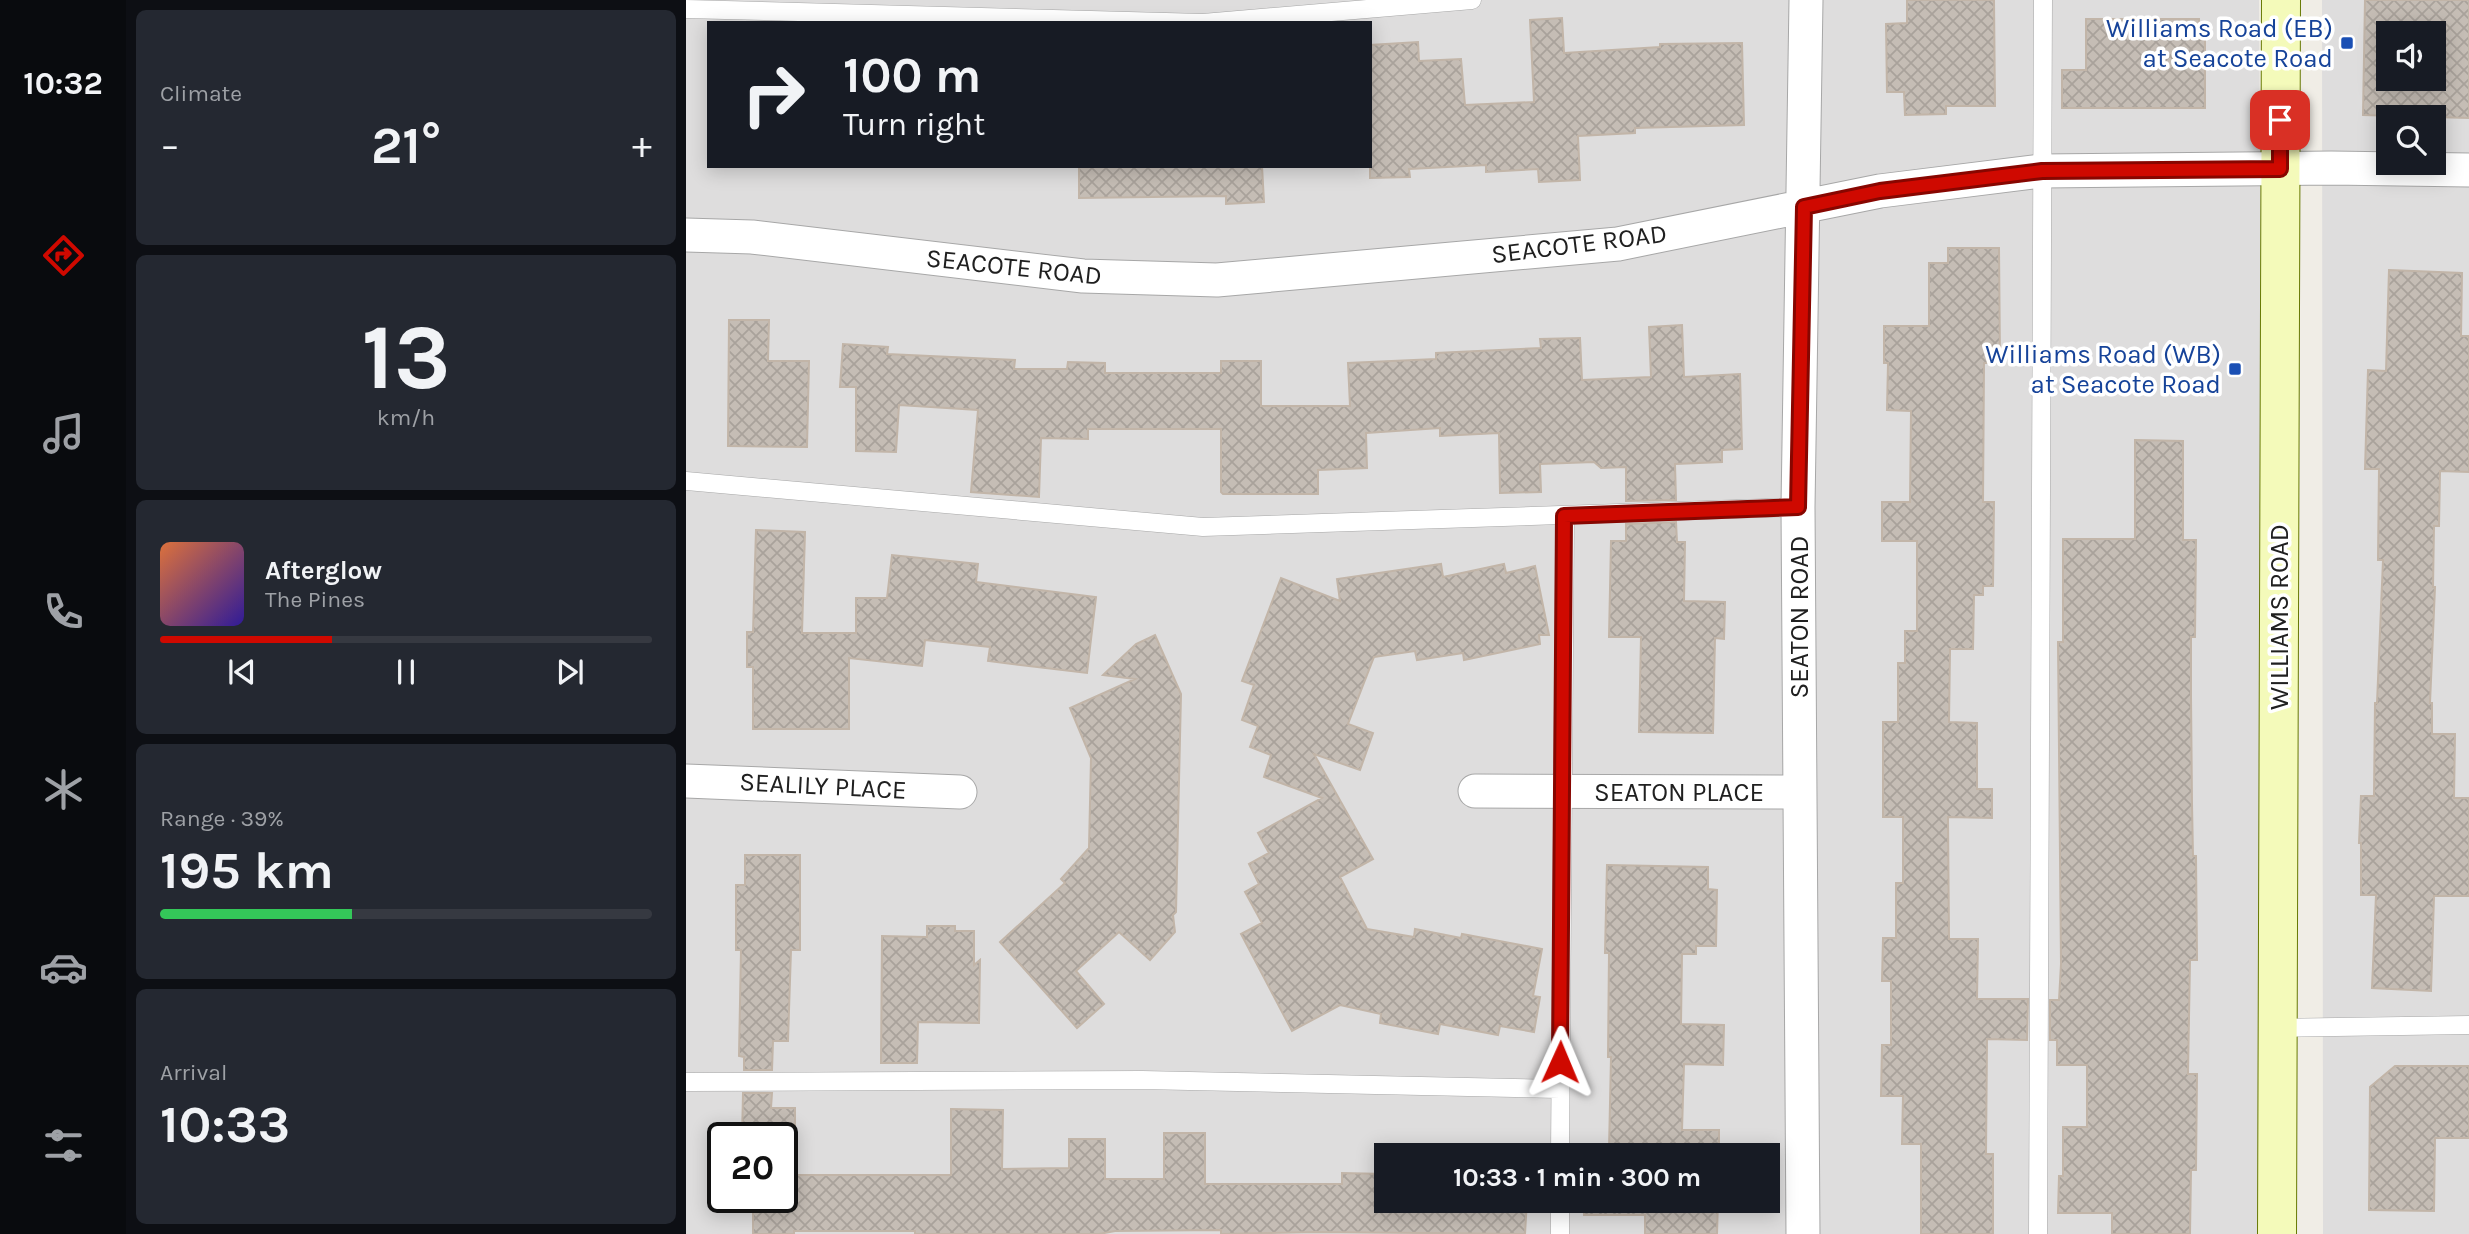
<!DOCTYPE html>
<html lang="en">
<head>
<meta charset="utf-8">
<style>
  body { margin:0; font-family:Karla,sans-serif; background:#242831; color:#f1f3f6; height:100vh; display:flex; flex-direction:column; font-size:26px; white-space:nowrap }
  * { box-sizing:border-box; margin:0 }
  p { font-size:23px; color:#9ea1a6 }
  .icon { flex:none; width:38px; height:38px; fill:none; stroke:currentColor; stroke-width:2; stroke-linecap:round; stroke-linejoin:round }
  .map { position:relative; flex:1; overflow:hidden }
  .sheet { display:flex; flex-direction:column; gap:10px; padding:10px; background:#0d0f14; width:560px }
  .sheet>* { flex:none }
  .top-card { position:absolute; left:21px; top:21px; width:665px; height:147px; border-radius:0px; box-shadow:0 4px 18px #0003; background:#171b24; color:#f1f3f6; overflow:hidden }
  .fabs { position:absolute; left:1690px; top:21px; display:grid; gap:14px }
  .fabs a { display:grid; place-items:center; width:70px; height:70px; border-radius:0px; background:#171b24; box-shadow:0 4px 18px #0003; font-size:35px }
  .speed { position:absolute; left:21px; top:1122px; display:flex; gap:14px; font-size:35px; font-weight:700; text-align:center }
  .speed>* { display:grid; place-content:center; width:91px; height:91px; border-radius:50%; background:#171b24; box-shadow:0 4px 18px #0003; line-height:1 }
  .speed .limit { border:4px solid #111; border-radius:10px; background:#fff; color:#111 }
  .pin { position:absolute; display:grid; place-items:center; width:60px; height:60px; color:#fff; margin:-30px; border-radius:14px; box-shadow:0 4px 10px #0006 }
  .me { position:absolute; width:77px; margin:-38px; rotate:1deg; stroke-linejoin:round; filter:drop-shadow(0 0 5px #0008) }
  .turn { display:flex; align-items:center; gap:24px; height:147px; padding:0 21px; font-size:32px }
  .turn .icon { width:91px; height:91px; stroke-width:2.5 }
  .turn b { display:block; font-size:49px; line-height:60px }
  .big { font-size:52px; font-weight:700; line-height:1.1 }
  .sheet .widget { flex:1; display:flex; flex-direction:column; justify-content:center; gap:10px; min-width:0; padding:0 24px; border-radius:10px; background:#242831 }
  .sheet .dial { align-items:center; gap:0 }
  .dial b { font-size:91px; line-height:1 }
  .song { display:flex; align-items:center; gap:21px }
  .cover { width:84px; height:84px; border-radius:10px; background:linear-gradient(135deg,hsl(20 70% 55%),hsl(250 70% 35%)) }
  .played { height:7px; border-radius:4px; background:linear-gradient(90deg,#cf0900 35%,#363941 35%) }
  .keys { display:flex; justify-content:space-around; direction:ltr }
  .heat { display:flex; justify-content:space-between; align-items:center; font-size:38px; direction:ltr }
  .charge { height:10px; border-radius:5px; background:linear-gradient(90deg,#34c759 39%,#363941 0) }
  .trip { position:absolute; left:688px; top:1143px; width:406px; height:70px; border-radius:0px; background:#171b24; box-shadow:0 4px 18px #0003; font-weight:700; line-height:70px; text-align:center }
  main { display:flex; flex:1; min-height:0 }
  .dock { display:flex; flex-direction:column; width:126px; justify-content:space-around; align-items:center; background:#090b0e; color:#9ea1a6 }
  .dock .icon { width:49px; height:49px }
  .dock .current { color:#cf0900 }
  .dock b { font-size:32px; color:#f1f3f6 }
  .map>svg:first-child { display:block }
  .residential { fill:#dedddd; fill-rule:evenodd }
  .building { fill:url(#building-cross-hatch); stroke:#c2b5a8; stroke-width:2; fill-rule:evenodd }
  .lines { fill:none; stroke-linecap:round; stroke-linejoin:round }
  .lane-casing { stroke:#a7a7a7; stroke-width:19 }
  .street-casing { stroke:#a7a7a7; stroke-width:35 }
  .secondary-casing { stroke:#677904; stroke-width:40 }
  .lane { stroke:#fff; stroke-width:18 }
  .street { stroke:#fff; stroke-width:33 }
  .secondary { stroke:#f4faba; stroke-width:38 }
  .route-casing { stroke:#870600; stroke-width:18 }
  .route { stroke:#cf0900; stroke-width:12 }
  .transit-dot { fill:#1a4fb4; stroke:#fff; stroke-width:2.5 }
  .labels { text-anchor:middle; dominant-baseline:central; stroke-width:7; stroke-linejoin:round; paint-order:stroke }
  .transit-label { font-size:26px; fill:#164399; stroke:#fff; text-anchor:end }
  .street-label { font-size:26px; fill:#202020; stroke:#fff }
</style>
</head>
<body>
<main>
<nav class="dock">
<b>10:32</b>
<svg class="icon current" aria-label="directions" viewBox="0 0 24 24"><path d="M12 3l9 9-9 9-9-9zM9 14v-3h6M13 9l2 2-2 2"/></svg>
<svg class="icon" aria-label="music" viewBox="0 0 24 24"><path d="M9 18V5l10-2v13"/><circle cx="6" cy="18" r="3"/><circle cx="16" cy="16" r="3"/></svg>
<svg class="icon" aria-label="phone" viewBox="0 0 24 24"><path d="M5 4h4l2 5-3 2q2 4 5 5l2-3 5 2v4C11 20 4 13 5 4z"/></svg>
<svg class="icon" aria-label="climate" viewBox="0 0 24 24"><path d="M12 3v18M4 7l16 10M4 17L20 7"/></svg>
<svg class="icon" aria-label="car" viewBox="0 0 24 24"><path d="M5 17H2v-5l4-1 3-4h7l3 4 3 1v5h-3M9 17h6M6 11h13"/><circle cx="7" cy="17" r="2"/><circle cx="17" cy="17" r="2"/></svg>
<svg class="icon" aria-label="filters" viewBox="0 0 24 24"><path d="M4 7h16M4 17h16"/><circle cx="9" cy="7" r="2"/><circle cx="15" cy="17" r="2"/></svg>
</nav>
<section class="sheet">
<div class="widget"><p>Climate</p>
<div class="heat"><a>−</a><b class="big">21°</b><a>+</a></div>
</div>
<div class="widget dial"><b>13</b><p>km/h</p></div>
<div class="widget">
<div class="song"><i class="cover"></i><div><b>Afterglow</b><p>The Pines</p></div></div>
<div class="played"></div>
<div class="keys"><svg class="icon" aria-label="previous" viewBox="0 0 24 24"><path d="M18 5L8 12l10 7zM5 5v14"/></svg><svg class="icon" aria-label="pause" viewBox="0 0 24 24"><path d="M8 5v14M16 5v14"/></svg><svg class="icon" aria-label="next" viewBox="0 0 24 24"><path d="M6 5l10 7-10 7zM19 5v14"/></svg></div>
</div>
<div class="widget"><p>Range · 39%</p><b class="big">195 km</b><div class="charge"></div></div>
<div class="widget"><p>Arrival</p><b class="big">10:33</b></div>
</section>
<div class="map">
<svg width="1783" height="1234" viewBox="0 0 1783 1234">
  <defs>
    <pattern id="building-cross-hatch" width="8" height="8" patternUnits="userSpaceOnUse" patternTransform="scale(1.75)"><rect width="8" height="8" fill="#c5bdb5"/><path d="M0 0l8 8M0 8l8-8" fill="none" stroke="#a9a29b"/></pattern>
  </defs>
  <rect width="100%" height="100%" fill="#f0ede6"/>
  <path class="residential" d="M0,0H1573L1581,1234H0ZM23,23H684V166H23ZM37,1138H96V1197H37ZM700,1155H1082V1200H700Z
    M1636,0H1783V1234H1637ZM1703,33H1748V79H1703ZM1703,117H1748V163H1703Z"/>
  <path class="building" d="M1221,0H1308L1309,106H1260V114L1219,115L1218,92H1201L1200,24L1221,23Z
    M1679,0H1783V118L1677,115ZM1703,33H1748V79H1703Z
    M876,18L878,53L974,47V44L1056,43L1058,125L949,128V133L892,136L894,180L853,182L852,169L800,172V165L723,169L724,177L684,178V45L732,42L733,61L775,59L779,105L848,102L844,20Z
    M1400,19H1513V38H1519V108H1376V70H1400Z
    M393,166H576L578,202L540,204V196L393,198Z
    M1262,248H1313L1314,363H1298L1297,502H1308L1307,586H1297V595H1288L1287,649H1264L1263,722L1291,723V789H1306V818L1262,817L1263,939H1292L1291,999H1342L1341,1040L1301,1039L1300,1154H1307V1234H1235V1144H1216L1217,1096H1195L1196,1045H1205V981H1196L1197,938H1210V883H1217V817H1197V722H1212V663H1219V631H1231V541H1196V502H1224L1225,411L1201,410L1202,363H1198V326H1243V263H1262Z
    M1703,270L1776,273L1775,336H1783V472L1754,471L1753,526H1748L1747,587H1749L1744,703H1746V734H1769L1768,798H1783V896H1748L1745,991L1686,988L1690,895H1675V843H1673L1675,796H1688L1689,703H1691L1697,560H1692L1693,469H1679L1682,370L1700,371Z
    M43,320H83L82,361H123L121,447L42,446Z
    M996,325L998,377L1054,374L1056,449L1036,450V462L989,464L990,500L940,501V467L915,468L908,462L854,464L855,492L814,493L813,433L754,436V428L680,433L681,468L632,470V494H537L535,492V429H402V439L355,438L353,497L285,492L292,410L213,405L210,452L170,451V387H154L157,344L202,347L201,354L329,360L328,369H381L382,362L419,363V373H535V361H575V406H664L662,363L750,359V353L855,348L854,339L894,338L896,380L965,377L963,327Z
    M1449,440L1497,441V540H1510L1509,637H1505V697L1506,804L1507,856H1510L1511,960H1504L1502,1074H1511L1510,1170H1505L1504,1234H1426V1213H1372L1373,1176H1377V1127H1401V1065H1371V1040H1364V1000H1373L1375,964L1372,642H1377V539H1449Z
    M990,522L991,542H999L998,601L1039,602L1038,639L1029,638L1027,733L953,732L955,637H923L925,541H940V524Z
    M70,530L119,532L116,633H170V598H201L206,555L292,564L290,582L410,597L401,673L302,661L304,647L239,640L236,666L163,658V729H67V667H61V632H67Z
    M755,564L757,577L818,564L820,573L849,566L863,635H853L854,644L778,660L777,653L731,660L729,651L688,657L662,724L687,733L674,770L628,754L687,859L654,877L681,929L728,937L729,929L775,938L776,934L856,949L847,996L854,997L848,1032L814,1026L812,1035L754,1024L752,1034L694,1023L695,1014L654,1005L606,1031L555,934L576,923L559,892L573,884L563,864L583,853L572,833L636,798L578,777L585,755L564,747L572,726L556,720L568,685L556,681L595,578L654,601L651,579Z
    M469,635L495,694L490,912L487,915L489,932L464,960L433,932L390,971L418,1004L391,1028L314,942L379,883L375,879L403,848L405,758L384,708L449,679L417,675L450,644Z
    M59,855H114V950H105L102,1041H87L86,1070H58V1057L53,1056L55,950H50V885H59Z
    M921,865L1022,867V889L1031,890L1030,946H1010V954H996L995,1024L1038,1025L1037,1065L998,1064L996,1130H1033V1155H898V1149H923L925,1057H922L923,953H919Z
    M241,926H269V931H288V965L294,960L293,1023L232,1022L231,1063H195L196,936L241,937Z
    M1709,1066H1783V1138H1749L1748,1211L1683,1210L1684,1087Z
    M57,1093H86L85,1108H109V1138H56Z
    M265,1109L317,1110L316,1169L383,1168V1139H419V1179H478V1133H519V1184H656V1173L700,1174V1200H841L839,1234L629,1232L535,1234V1230L429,1231L413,1234H229V1231H108V1234H67V1197H96V1175H265Z
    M898,1200H1032L1031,1234H959V1215H898Z"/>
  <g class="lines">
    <defs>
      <path id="lane" d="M0,9L517,23L786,0
        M0,481L517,527L1112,507
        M1591,1028L1783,1025
        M0,1082L456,1080L874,1089
        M874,1155L879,516
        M874,1200V1234
        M1352,1234L1357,0"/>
      <path id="street" d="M0,235L66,237L397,276L531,280L932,244L1194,191L1356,171L1645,168L1783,170
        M0,781L274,792
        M789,791L1114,792
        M1117,1234L1112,507L1120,0"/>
      <path id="secondary" d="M1591,1234L1595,0"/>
    </defs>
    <use href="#lane" class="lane-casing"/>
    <use href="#street" class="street-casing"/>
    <use href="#secondary" class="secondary-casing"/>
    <use href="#lane" class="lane"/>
    <use href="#street" class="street"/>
    <use href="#secondary" class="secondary"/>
  </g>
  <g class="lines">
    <defs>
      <path id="route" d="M874,1062L878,516L1112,507L1118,207L1194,191L1356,171L1594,169V120"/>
    </defs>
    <use href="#route" class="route-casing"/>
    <use href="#route" class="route"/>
  </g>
  <g class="transit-dot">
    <rect x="1654" y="36" width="14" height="14" rx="3.5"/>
    <rect x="1542" y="362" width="14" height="14" rx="3.5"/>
  </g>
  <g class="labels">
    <g class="transit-label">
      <text x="1647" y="28">Williams Road (EB)<tspan x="1647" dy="30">at Seacote Road</tspan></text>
      <text x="1535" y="354">Williams Road (WB)<tspan x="1535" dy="30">at Seacote Road</tspan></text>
    </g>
    <g class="street-label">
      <text transform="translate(893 244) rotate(-7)">SEACOTE ROAD</text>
      <text transform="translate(328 267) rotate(6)">SEACOTE ROAD</text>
      <text transform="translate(1113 617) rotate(-90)">SEATON ROAD</text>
      <text transform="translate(1593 617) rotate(-90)">WILLIAMS ROAD</text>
      <text transform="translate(137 786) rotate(3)">SEALILY PLACE</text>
      <text x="993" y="792">SEATON PLACE</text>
    </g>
  </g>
</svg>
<div class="fabs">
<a><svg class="icon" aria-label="sound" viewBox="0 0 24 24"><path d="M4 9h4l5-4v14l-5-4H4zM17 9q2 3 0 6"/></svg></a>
<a><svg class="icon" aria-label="search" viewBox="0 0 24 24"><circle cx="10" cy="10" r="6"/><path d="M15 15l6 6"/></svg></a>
</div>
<div class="speed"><div class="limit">20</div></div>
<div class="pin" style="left:1594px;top:120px;background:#d93025"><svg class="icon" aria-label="arrive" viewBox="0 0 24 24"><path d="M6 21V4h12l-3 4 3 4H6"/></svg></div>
<svg class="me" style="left:874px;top:1062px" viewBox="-20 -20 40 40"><path d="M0-17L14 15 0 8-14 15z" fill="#cf0900" stroke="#fff" stroke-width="4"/></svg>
<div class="trip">10:33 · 1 min · 300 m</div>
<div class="top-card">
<div class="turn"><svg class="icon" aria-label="right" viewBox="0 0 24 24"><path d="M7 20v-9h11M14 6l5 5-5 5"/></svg><div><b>100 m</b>Turn right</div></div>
</div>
</div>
</main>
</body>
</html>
